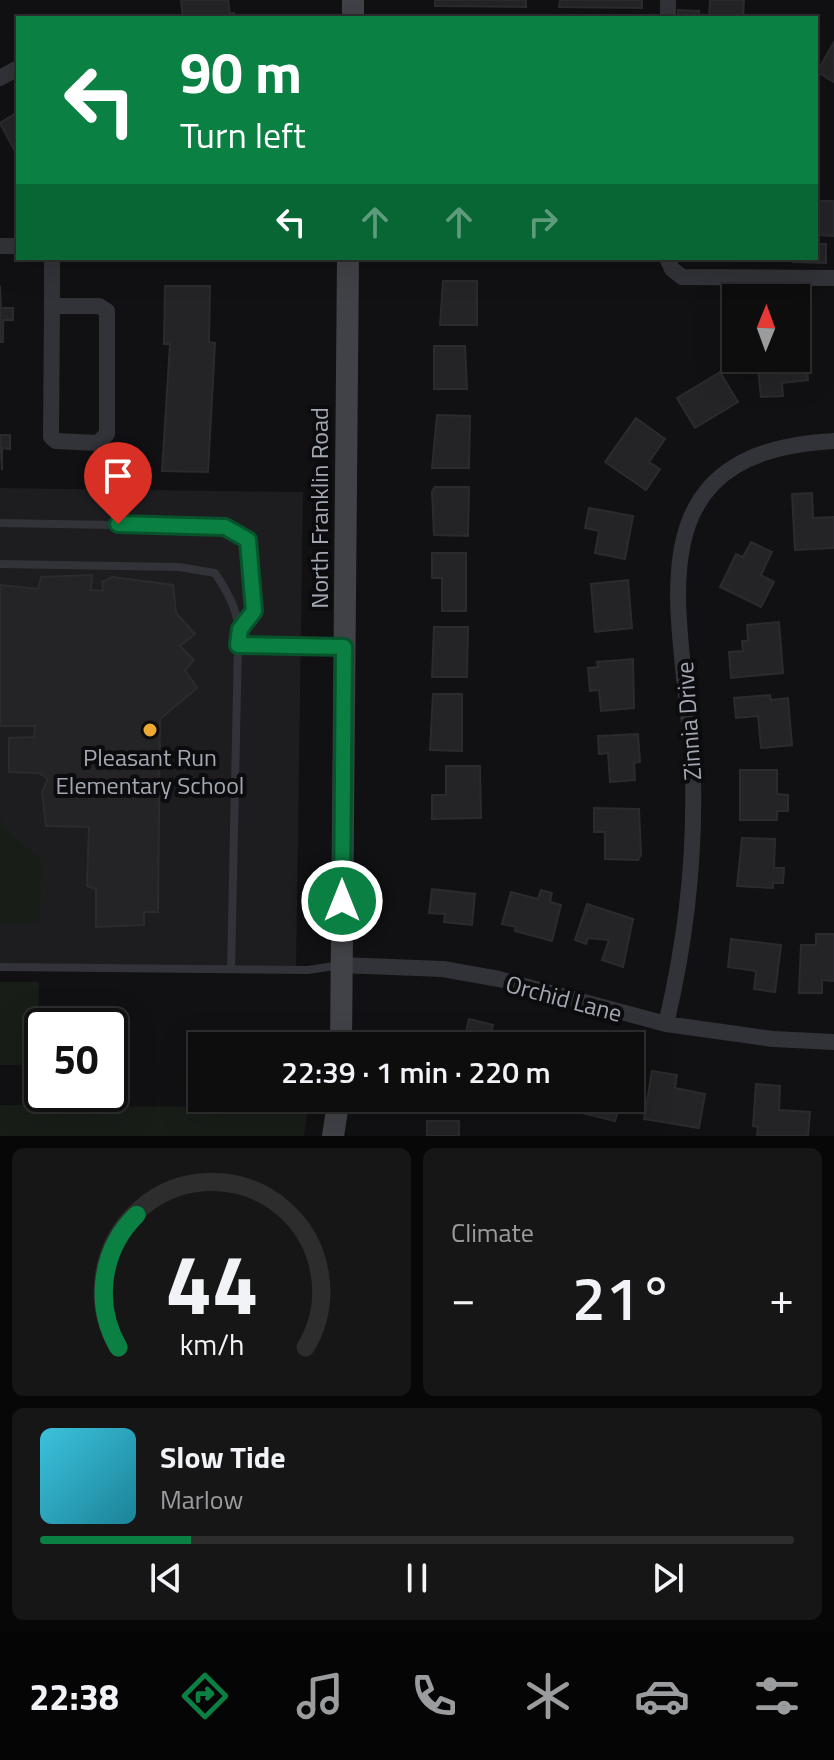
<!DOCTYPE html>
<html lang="en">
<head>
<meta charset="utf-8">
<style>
  body { margin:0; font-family:"Titillium Web",sans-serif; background:#161617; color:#f1f3f6; height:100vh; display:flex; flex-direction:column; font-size:30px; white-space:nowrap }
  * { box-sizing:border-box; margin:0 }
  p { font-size:26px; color:#9a9c9e }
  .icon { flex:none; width:44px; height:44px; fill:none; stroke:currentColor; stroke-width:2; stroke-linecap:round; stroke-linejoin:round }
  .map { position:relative; height:1136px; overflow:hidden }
  .sheet { display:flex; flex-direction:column; gap:12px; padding:12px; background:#070708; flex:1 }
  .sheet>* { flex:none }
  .hud { position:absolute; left:16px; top:16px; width:802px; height:244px; border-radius:0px; box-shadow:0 8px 32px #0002,0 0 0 2px #2d2d2e; background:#0b8043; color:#fff; overflow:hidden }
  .needle { width:52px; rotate:1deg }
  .controls { position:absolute; left:722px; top:284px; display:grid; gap:16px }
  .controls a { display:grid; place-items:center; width:88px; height:88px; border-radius:0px; background:#0d0d0e; box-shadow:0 8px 32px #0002,0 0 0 2px #2d2d2e; font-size:40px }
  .speed { position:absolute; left:24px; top:1008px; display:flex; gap:16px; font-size:40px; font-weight:700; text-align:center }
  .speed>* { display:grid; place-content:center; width:104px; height:104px; border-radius:50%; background:#0d0d0e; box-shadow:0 8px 32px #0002,0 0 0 2px #2d2d2e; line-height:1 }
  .speed .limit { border:4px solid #111; border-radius:12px; background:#fff; color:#111 }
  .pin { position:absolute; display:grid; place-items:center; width:68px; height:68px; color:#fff; margin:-82px -34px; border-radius:50% 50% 50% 0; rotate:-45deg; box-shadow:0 0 8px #0007 }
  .pin .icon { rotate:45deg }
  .me { position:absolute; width:88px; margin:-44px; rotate:0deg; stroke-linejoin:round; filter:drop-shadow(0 0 6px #0008) }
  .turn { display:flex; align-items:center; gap:28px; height:168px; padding:0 32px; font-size:36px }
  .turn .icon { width:104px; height:104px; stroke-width:2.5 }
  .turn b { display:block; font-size:56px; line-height:68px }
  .lanes { display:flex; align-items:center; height:76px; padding:0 32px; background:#0003; justify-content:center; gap:40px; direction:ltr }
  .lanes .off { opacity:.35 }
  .big { font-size:60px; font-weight:600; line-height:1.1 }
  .sheet .tile { flex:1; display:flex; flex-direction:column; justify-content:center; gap:12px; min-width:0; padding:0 28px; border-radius:12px; background:#161617 }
  .sheet .dial { align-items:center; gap:0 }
  .dial svg { height:208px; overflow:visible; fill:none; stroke:#2d2d2e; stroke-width:7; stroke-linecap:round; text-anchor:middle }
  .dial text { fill:#f1f3f6; stroke:none }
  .song { display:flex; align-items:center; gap:24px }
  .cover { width:96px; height:96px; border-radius:12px; background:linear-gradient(135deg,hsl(190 70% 55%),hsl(190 70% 35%)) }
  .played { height:8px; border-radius:4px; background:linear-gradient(90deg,#0b8043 20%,#2d2d2e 20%) }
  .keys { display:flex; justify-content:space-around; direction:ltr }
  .heat { display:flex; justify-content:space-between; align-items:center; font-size:44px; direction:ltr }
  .sheet .tiles { flex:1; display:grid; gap:12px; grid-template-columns:1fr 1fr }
  .tile:last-child { grid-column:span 2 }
  .trip { position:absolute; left:188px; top:1032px; width:456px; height:80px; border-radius:0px; background:#0d0d0e; box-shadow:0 8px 32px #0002,0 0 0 2px #2d2d2e; font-weight:600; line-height:80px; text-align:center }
  .tab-bar { display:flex; height:128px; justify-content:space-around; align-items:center; background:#050506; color:#9a9c9e }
  .tab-bar .icon { width:56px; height:56px }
  .tab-bar .on { color:#0b8043 }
  .tab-bar b { font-size:36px; color:#f1f3f6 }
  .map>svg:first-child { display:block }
  .built { fill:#1d1d20 }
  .green { fill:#181d18 }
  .building { fill:#242427; stroke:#2b2b2f; stroke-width:2 }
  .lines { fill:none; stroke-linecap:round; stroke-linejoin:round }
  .service { stroke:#323338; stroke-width:8 }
  .minor { stroke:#323338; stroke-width:16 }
  .secondary { stroke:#404247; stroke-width:22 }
  .route-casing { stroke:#07532c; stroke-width:20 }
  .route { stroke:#0b8043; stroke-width:14 }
  .poi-dot { fill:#eca830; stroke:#0c0c0e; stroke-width:3 }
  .labels { text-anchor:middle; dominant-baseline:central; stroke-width:8; stroke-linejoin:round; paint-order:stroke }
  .street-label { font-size:24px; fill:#a3a8b3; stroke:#0c0c0e }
  .poi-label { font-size:24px; fill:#a3a8b3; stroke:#0c0c0e }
</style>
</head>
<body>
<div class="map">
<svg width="834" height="1136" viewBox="0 0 834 1136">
  <rect width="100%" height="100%" fill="#111113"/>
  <path class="built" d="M0,488L303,492L296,973L0,968Z"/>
  <path class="green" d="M0,818L5,829L41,860L40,922L0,924Z
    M0,982H39L38,1065H0Z
    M0,1105L297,1108L308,1110L304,1136H0Z"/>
  <path class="building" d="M181,0H228L230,14L234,13L235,18H183Z
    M435,0H526V7L435,6Z
    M560,0H642V8L559,7Z
    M710,0H744L743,18H709Z
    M678,10L699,11V18H678Z
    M834,42V82L817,72Z
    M18,112V154L17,155L0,123Z
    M816,201H834V236L816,235Z
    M816,244H826V263L793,262V258H816Z
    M443,281H477V325H440Z
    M0,286L1,308H13V320H3V342H0Z
    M165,286H210L209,342L215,343L208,472L162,471L170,344H164Z
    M805,345L808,380L782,383L783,396L761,397L757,358H796V346Z
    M434,346H465L467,389H434Z
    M720,372L738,402L695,428L677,398Z
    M437,415L470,416L469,468H432Z
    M636,418L665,439L649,462L660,469L646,490L605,462Z
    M0,435H10V449L2,448V470Z
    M435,487H469L468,536L434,535L432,491Z
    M812,493L813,518L834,517V548L795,550L792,494Z
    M589,508L633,516L625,559L595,553L599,531L585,528Z
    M751,542L772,552L761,575L774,582L761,607L720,587L736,554L743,557Z
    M432,553H466V611H442V578H432Z
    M92,575L91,590L103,591L102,582L112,577L173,585L176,613L195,634L180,646L194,660L185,670L197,688L160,719L158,912H144V925L96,927V889L87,886L89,827L46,826L42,792L48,779L39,773L9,772V738L34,737L35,726H0V585L38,589L41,577Z
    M628,580L632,628L595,632L591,584Z
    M779,622L783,673L731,678L729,652L743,651L742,641H748L747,625Z
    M434,627H468L467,677H432Z
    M633,659L634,708L601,711L599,690L590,691L588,668L598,667L597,662Z
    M433,694H462V751L430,750Z
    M770,695L771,700L788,698L792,745L761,748L758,716L736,718L734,698Z
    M638,734L640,762L634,763L635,780L610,782L608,753L599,754L598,736Z
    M446,766H480L481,818L432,819V795H446Z
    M740,770H777V794L788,795V811H777V820H740Z
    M594,808L639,809L641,855L638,860L605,859V832H594Z
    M742,838L775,839L774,868H784L783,883H773V888L737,886Z
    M432,889L475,894L472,925L444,922L445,914L429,913Z
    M541,890L552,893L550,902L561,905L552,941L515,931L516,927L502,924L511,892L538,899Z
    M587,904L633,919L623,967L602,960L609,940L588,938L586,944L575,940Z
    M816,934H834V981L822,980V993H799L801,945H816Z
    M731,939L781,945L775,992L754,989L756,971L728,967Z
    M469,1019L493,1025L488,1046H432L434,1035L464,1042Z
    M517,1038L533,1043L550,1046H515Z
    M652,1071L677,1075L675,1088L705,1094L699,1128L644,1119Z
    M756,1084L780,1086L779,1110L810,1112L808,1136H757L758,1127L753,1126Z
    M569,1098H625L624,1105L620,1104L615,1121L566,1109Z
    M427,1121H459V1136H427Z"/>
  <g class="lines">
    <path class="service" d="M0,523L225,527L248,540L254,611L240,629
      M0,564L179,567L215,573C231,597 241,616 238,645
      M0,967L308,970L341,965
      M231,969L238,645L344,647"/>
    <path class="minor" d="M668,18V0
      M0,78L18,68
      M0,246H18
      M667,258L672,269L682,277L834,278
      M52,306H99L107,311V434L98,443L56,441L51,437Z
      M52,306V258
      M341,965L443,969L499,979L666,1024L773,1039L834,1042
      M666,1024C685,945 695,860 693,778C689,631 616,452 834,441"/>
    <path class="secondary" d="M353,18V0
      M341,1046L348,258
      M333,1136L339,1098"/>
  </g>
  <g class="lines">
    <defs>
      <path id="route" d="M118,524L225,527L248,540L254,611L240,629L238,645L344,647L342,901"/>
    </defs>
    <use href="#route" class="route-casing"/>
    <use href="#route" class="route"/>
  </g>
  <circle class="poi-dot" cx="150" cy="730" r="8"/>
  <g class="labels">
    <g class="street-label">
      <text transform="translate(319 508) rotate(-90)">North Franklin Road</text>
      <text transform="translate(688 721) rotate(-94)">Zinnia Drive</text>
      <text transform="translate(564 998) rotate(15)">Orchid Lane</text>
    </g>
    <g class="poi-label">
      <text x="150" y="757">Pleasant Run<tspan x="150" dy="28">Elementary School</tspan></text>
    </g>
  </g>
</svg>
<div class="controls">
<a><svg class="needle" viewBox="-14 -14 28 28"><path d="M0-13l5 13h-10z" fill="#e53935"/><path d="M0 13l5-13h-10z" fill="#9a9c9e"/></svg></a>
</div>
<div class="speed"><div class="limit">50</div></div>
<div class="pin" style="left:118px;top:524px;background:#d93025"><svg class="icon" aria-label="arrive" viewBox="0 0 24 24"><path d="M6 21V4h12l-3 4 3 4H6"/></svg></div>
<svg class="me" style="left:342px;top:901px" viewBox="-20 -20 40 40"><circle r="17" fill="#0b8043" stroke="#fff" stroke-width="3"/><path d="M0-11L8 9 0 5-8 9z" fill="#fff"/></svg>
<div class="trip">22:39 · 1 min · 220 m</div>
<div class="hud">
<div class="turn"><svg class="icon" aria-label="left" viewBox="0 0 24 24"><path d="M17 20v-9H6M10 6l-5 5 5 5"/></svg><div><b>90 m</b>Turn left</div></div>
<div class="lanes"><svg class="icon" aria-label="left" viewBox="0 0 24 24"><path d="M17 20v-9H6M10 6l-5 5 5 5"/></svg><svg class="icon off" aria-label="ahead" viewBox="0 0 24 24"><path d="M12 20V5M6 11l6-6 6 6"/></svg><svg class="icon off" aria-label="ahead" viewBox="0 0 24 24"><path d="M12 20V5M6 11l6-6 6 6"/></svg><svg class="icon off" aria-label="right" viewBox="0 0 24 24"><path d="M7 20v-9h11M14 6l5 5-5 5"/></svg></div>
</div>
</div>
<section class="sheet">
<div class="tiles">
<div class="tile dial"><svg viewBox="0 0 100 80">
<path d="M14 69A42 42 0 1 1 86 69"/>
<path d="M14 69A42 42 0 0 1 21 18" stroke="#0b8043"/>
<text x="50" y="56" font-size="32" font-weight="700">44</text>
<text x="50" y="72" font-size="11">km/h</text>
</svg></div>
<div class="tile"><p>Climate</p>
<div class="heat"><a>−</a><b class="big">21°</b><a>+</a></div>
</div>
<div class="tile">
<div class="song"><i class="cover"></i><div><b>Slow Tide</b><p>Marlow</p></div></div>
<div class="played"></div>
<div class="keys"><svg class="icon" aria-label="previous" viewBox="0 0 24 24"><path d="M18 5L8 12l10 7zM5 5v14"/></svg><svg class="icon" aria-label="pause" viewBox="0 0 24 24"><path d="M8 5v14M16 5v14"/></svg><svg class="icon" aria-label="next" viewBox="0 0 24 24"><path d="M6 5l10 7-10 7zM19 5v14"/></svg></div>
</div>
</div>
</section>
<nav class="tab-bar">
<b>22:38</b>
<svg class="icon on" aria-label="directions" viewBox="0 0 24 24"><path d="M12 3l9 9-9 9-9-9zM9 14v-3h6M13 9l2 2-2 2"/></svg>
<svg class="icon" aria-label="music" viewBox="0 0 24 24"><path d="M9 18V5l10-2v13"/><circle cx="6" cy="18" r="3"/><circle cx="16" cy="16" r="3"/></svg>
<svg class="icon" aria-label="phone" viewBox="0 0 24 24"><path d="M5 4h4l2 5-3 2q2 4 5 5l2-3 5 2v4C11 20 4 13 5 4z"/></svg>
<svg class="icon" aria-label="climate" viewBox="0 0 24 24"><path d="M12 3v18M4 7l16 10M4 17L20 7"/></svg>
<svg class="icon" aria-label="car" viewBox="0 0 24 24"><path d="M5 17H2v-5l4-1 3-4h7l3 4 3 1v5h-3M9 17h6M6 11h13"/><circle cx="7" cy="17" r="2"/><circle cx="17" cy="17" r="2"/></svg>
<svg class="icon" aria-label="filters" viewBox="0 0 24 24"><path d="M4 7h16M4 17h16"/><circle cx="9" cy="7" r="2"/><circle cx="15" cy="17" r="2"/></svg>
</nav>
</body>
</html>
